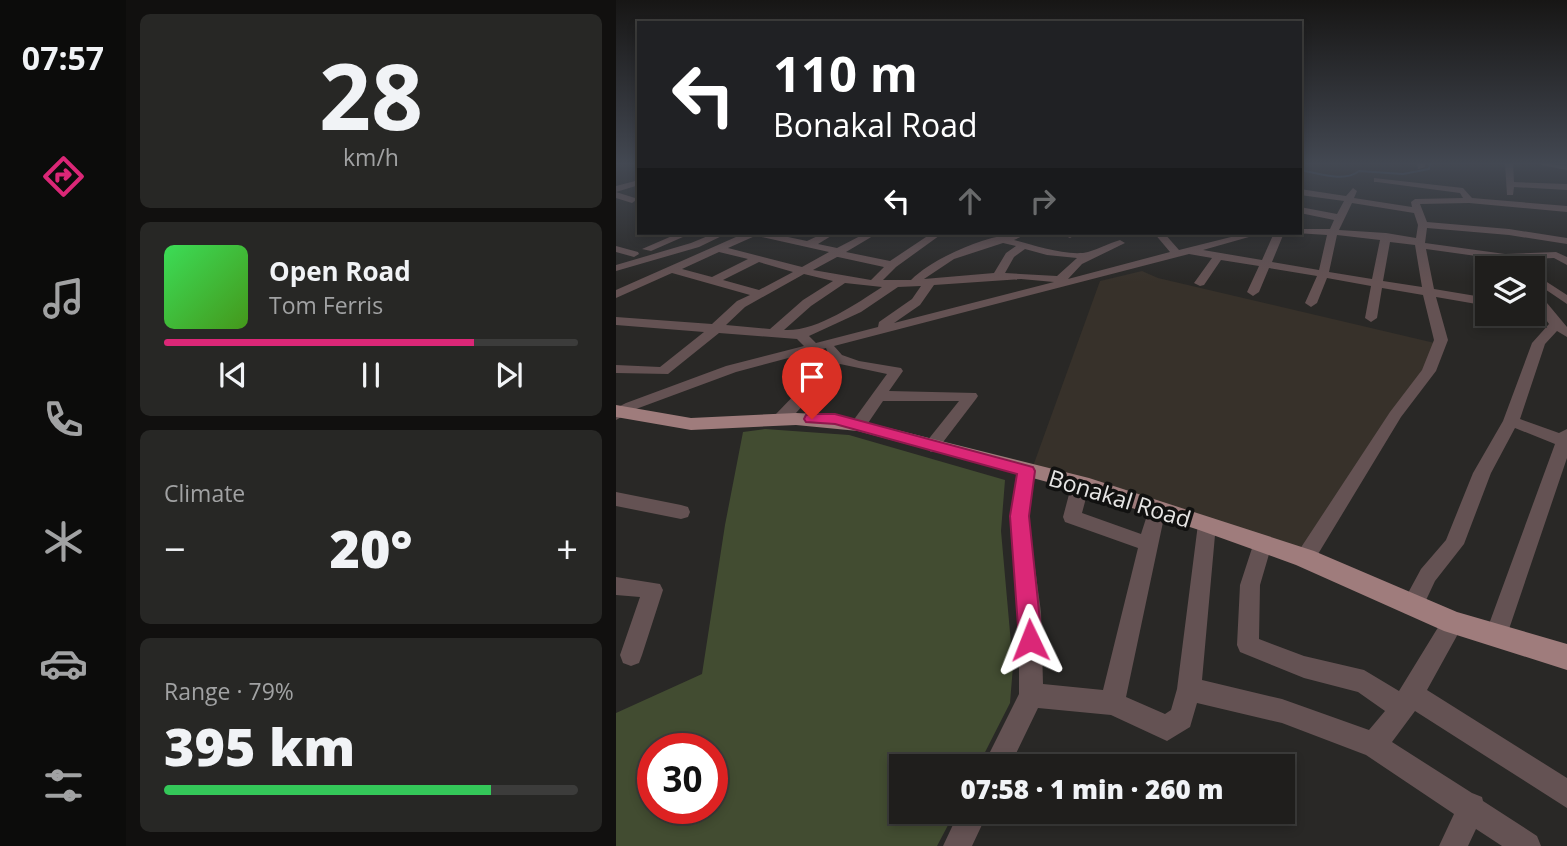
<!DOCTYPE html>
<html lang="en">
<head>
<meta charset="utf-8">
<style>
  body { margin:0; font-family:"Open Sans",sans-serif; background:#272725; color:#f1f3f6; height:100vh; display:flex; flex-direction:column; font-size:26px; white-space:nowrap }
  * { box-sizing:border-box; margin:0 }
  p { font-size:23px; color:#a1a2a3 }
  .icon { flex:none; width:38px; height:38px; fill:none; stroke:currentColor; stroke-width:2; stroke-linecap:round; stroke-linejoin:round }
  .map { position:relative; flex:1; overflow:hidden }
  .details { display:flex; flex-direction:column; gap:14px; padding:14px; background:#11100f; width:490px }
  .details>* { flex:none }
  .banner { position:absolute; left:21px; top:21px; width:665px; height:214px; border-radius:0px; box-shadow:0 4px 10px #0003,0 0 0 2px #3c3c3b; background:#202124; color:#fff; overflow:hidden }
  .fabs { position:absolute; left:859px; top:256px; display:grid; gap:14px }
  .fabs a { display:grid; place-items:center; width:70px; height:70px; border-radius:0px; background:#1f1e1c; box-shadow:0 4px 10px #0003,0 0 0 2px #3c3c3b; font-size:35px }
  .speed { position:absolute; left:21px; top:733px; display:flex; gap:14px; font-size:35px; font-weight:700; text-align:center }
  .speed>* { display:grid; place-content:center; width:91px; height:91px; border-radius:50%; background:#1f1e1c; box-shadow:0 4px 10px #0003,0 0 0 2px #3c3c3b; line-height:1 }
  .speed .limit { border:10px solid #d22; background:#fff; color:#111 }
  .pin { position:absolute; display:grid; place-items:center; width:60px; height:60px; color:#fff; margin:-72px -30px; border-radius:50% 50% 50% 0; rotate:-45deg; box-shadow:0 0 7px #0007 }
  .pin .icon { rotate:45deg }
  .me { position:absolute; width:77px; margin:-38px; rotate:358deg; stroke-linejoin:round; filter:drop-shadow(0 0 5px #0008) }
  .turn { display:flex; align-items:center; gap:24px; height:147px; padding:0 21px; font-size:32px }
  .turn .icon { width:91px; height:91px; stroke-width:2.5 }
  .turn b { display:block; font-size:49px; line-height:60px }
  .lanes { display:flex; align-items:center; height:66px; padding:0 21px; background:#0003; justify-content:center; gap:35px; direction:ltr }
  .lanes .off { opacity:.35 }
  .big { font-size:52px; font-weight:800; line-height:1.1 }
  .details .tile { flex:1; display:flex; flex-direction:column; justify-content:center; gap:10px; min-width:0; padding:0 24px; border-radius:10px; background:#272725 }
  .details .dial { align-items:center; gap:0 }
  .dial b { font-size:91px; line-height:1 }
  .song { display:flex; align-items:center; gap:21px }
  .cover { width:84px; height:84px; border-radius:10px; background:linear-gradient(135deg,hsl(130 70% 55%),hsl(100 70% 35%)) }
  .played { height:7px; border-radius:4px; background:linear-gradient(90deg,#db2777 75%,#3c3c3b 75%) }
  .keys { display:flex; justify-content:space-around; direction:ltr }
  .heat { display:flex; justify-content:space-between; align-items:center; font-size:38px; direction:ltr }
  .charge { height:10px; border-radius:5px; background:linear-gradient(90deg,#34c759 79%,#3c3c3b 0) }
  .trip { position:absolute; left:273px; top:754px; width:406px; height:70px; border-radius:0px; background:#1f1e1c; box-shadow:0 4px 10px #0003,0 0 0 2px #3c3c3b; font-weight:800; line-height:70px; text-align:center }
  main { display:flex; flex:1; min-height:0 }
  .dock { display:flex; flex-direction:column; width:126px; justify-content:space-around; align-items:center; background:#0c0c0b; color:#a1a2a3 }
  .dock .icon { width:49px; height:49px }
  .dock .on { color:#db2777 }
  .dock b { font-size:32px; color:#f1f3f6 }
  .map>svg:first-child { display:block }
  .built { fill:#37312a }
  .green { fill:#424c31; fill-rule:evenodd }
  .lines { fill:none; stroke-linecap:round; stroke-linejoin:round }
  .stream { stroke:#354c66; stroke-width:2 }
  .minor { fill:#645253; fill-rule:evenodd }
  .major { fill:#9f7c7c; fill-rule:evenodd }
  .route { fill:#db2777; stroke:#8e194d; stroke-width:2 }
  .labels { text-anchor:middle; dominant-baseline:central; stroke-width:7; stroke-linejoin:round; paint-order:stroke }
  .street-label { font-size:23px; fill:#e6e5e4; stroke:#111110 }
</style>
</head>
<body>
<main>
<nav class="dock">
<b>07:57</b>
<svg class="icon on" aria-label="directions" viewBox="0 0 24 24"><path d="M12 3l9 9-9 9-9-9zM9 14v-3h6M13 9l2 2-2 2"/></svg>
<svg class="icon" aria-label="music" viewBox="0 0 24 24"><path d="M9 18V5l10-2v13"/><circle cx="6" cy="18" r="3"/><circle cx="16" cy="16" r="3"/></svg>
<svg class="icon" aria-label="phone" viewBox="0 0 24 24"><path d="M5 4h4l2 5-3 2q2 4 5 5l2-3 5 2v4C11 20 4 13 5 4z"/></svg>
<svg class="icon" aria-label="climate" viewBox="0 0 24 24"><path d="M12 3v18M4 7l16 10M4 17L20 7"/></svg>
<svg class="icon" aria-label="car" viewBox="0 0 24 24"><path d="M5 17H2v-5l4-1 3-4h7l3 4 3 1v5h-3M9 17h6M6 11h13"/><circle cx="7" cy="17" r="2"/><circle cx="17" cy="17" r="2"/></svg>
<svg class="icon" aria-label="filters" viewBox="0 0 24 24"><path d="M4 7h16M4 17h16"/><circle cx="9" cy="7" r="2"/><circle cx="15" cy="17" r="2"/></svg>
</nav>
<section class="details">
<div class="tile dial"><b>28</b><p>km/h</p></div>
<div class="tile">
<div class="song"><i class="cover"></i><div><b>Open Road</b><p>Tom Ferris</p></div></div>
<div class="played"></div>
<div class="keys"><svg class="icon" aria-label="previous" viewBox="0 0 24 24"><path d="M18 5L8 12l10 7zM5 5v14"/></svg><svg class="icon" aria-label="pause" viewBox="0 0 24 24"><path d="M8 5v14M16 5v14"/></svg><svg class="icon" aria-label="next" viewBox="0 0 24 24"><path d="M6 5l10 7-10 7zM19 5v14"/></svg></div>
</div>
<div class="tile"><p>Climate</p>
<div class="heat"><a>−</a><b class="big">20°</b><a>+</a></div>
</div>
<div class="tile"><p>Range · 79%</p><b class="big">395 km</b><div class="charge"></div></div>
</section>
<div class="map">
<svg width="951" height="846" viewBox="0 0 951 846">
  <rect width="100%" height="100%" fill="#292826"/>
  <path class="built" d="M526,271L542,278L823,344L690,556L416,469L484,281Z"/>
  <path class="green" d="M149,429L233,435L389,480L385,531L397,666L394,703L362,766H285V812H339L321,846H0V713L86,674L109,525L127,432ZM37,749H96V808H37Z"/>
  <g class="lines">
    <path class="stream" d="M684,170C702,173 728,183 743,171L787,174L813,169L814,163"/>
    <path class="minor" d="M801,163H809V167L802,169Z
      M889,163H897L898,182L951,184V190L898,187L897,195H891Z
      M924,163L951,166V170L925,165Z
      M758,178L847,188L856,198L951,206V212L853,203L804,204L811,222L893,229L951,238V244L893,235L811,228L809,243L889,254L940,252L951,257V265L938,258L889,260L810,249L818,289L872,298V306L820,297L832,340L820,371L785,417L696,564L689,566L682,564L679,558L682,552L774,412L806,370L818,340L807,295L766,288L761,318L755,322L749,318L755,286L711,278L701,303L695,307L689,303L701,276L653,268L643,292L637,296L631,292L643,266L605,260L588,285L584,286L578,283L596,258L573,254L218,346L226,355L243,361L285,368L287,371L273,391L360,393L362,396L360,399L321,450L315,452L307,446L343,401H267L248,429H236L234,425L271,374L224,364L171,423H159L157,419L159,415L214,358L210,348L120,372L20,409L0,420V408L10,403L110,366L188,346L181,339L103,333L52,374L0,373V365L44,367L88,332L0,325V317L96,324L121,301L134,295L56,273L0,298V290L129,233H153L191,241L208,233H220L202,244L221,248L250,233H262L230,252L274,261L316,233H327L280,267L267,280H295C319,256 379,231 413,233L398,240C417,245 453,257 472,252C483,249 493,243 504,240L509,243L466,264L452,279L554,252L538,233H548L563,250L631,233H647L587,250L646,260L658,233H668L656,262L703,270L711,235L680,233H684V229H714L718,220L684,213V207L721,214L728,201L684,195V189L730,196L737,188L741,191L738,198L796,207L795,202L799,199L847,198L844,193L761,182H758ZM736,203L798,213L802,225L800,238L770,233L723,230ZM721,235L764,240L756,279L713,272ZM139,236H141L213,252L186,267L112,248ZM774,242L799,245L806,287L767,281ZM387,243L400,246L390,253L378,273L308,279L338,259ZM409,249L431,255L461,258L441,276L389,273L398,257ZM103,252L132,259L96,277L66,269ZM221,257H222L268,267L255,280L197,270ZM143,262L177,272L143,290L107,280ZM188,274L217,281L187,300L154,329L110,325L129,307ZM405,279L438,282L278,323L304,305L318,285ZM229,283L266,287C240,304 200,332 168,330L195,306ZM305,286L296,299L263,322L262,327L200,343L193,336L245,312L282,287Z
      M23,180V185L0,192V186Z
      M0,192L19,198L20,200L16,203L0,198Z
      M63,233H76L35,251L26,249Z
      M99,233H112L83,247L0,271V265L75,243Z
      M443,233H457L459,235L454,238Z
      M0,246L22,252L23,254L18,257L0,252Z
      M917,273L951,295V304L917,281Z
      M917,289L921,291L951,327V337L941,331L929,344L904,419L943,433L951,429V458L891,635L888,642L880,645L872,642L869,635L939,444L899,428L875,473L848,544L819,581L804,613L796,615L788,613L785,606L805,569L830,540L857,473L887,421L916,343L933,324L917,301Z
      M410,465L416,467L419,471L412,516L425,612L427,684L487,690L522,548L449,522L447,517L456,483L459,479H471L474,483L466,513L525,534L535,503L541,501L547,503L550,508L510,697L549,714L555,710L561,689L582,524L584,519L591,517L598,519L600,524L586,680L666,699L753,730L769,711L742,692L688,678L624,652L621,645L624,585L639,539L646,536L653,539L656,544L644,585L643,639L688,656L748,670L783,691L829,616L837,613L845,616L848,623L811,690L951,778V808L799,711L776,742L856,793L866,797L867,801L921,836L925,846H886L860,829L852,846H823L838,814L750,755L666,723L581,703L574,727L551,741L495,715L422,708L394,766H367L403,694V612L394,516L401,471L404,467Z
      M0,492L65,505L72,507L74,512L72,517L65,519L0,506Z
      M0,577L44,584L47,590L26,655L23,663L15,666L7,663L4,655L24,597L0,595Z
      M343,812H372L356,846H327Z"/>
    <path class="major" d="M0,405L75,418L180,413L221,415L473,478L698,551L841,612L951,644V670L828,631L680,565L583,530L461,490L242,431L180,425L75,430L0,417Z"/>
  </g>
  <linearGradient id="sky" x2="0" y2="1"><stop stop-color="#171615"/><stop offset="0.58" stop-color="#434852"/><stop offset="1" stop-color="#434852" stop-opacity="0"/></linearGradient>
  <rect width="951" height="282" fill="url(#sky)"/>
  <path class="route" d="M196,414H219L417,467L419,471L413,516L426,640L422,647L414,650L406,647L403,640L394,516L401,474L219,424L190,422L188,419L190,415Z"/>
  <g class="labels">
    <g class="street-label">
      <text transform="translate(504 498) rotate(17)">Bonakal Road</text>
    </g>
  </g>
</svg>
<div class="fabs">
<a><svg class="icon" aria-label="layers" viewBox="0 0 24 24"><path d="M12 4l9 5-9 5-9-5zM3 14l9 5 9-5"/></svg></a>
</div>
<div class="speed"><div class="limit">30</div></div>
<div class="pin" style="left:196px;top:419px;background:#d93025"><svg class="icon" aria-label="arrive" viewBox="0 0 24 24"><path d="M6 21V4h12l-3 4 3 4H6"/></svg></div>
<svg class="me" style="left:414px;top:640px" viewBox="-20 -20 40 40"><path d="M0-17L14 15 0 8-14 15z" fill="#db2777" stroke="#fff" stroke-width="4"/></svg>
<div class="trip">07:58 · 1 min · 260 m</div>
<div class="banner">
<div class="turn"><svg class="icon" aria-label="left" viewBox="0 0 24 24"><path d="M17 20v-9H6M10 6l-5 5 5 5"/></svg><div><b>110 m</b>Bonakal Road</div></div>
<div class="lanes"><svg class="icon" aria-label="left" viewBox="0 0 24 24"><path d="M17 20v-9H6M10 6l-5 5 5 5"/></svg><svg class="icon off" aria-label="ahead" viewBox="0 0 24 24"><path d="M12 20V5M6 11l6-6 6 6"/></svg><svg class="icon off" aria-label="right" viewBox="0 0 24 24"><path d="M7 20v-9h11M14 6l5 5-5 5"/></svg></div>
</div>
</div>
</main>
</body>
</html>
